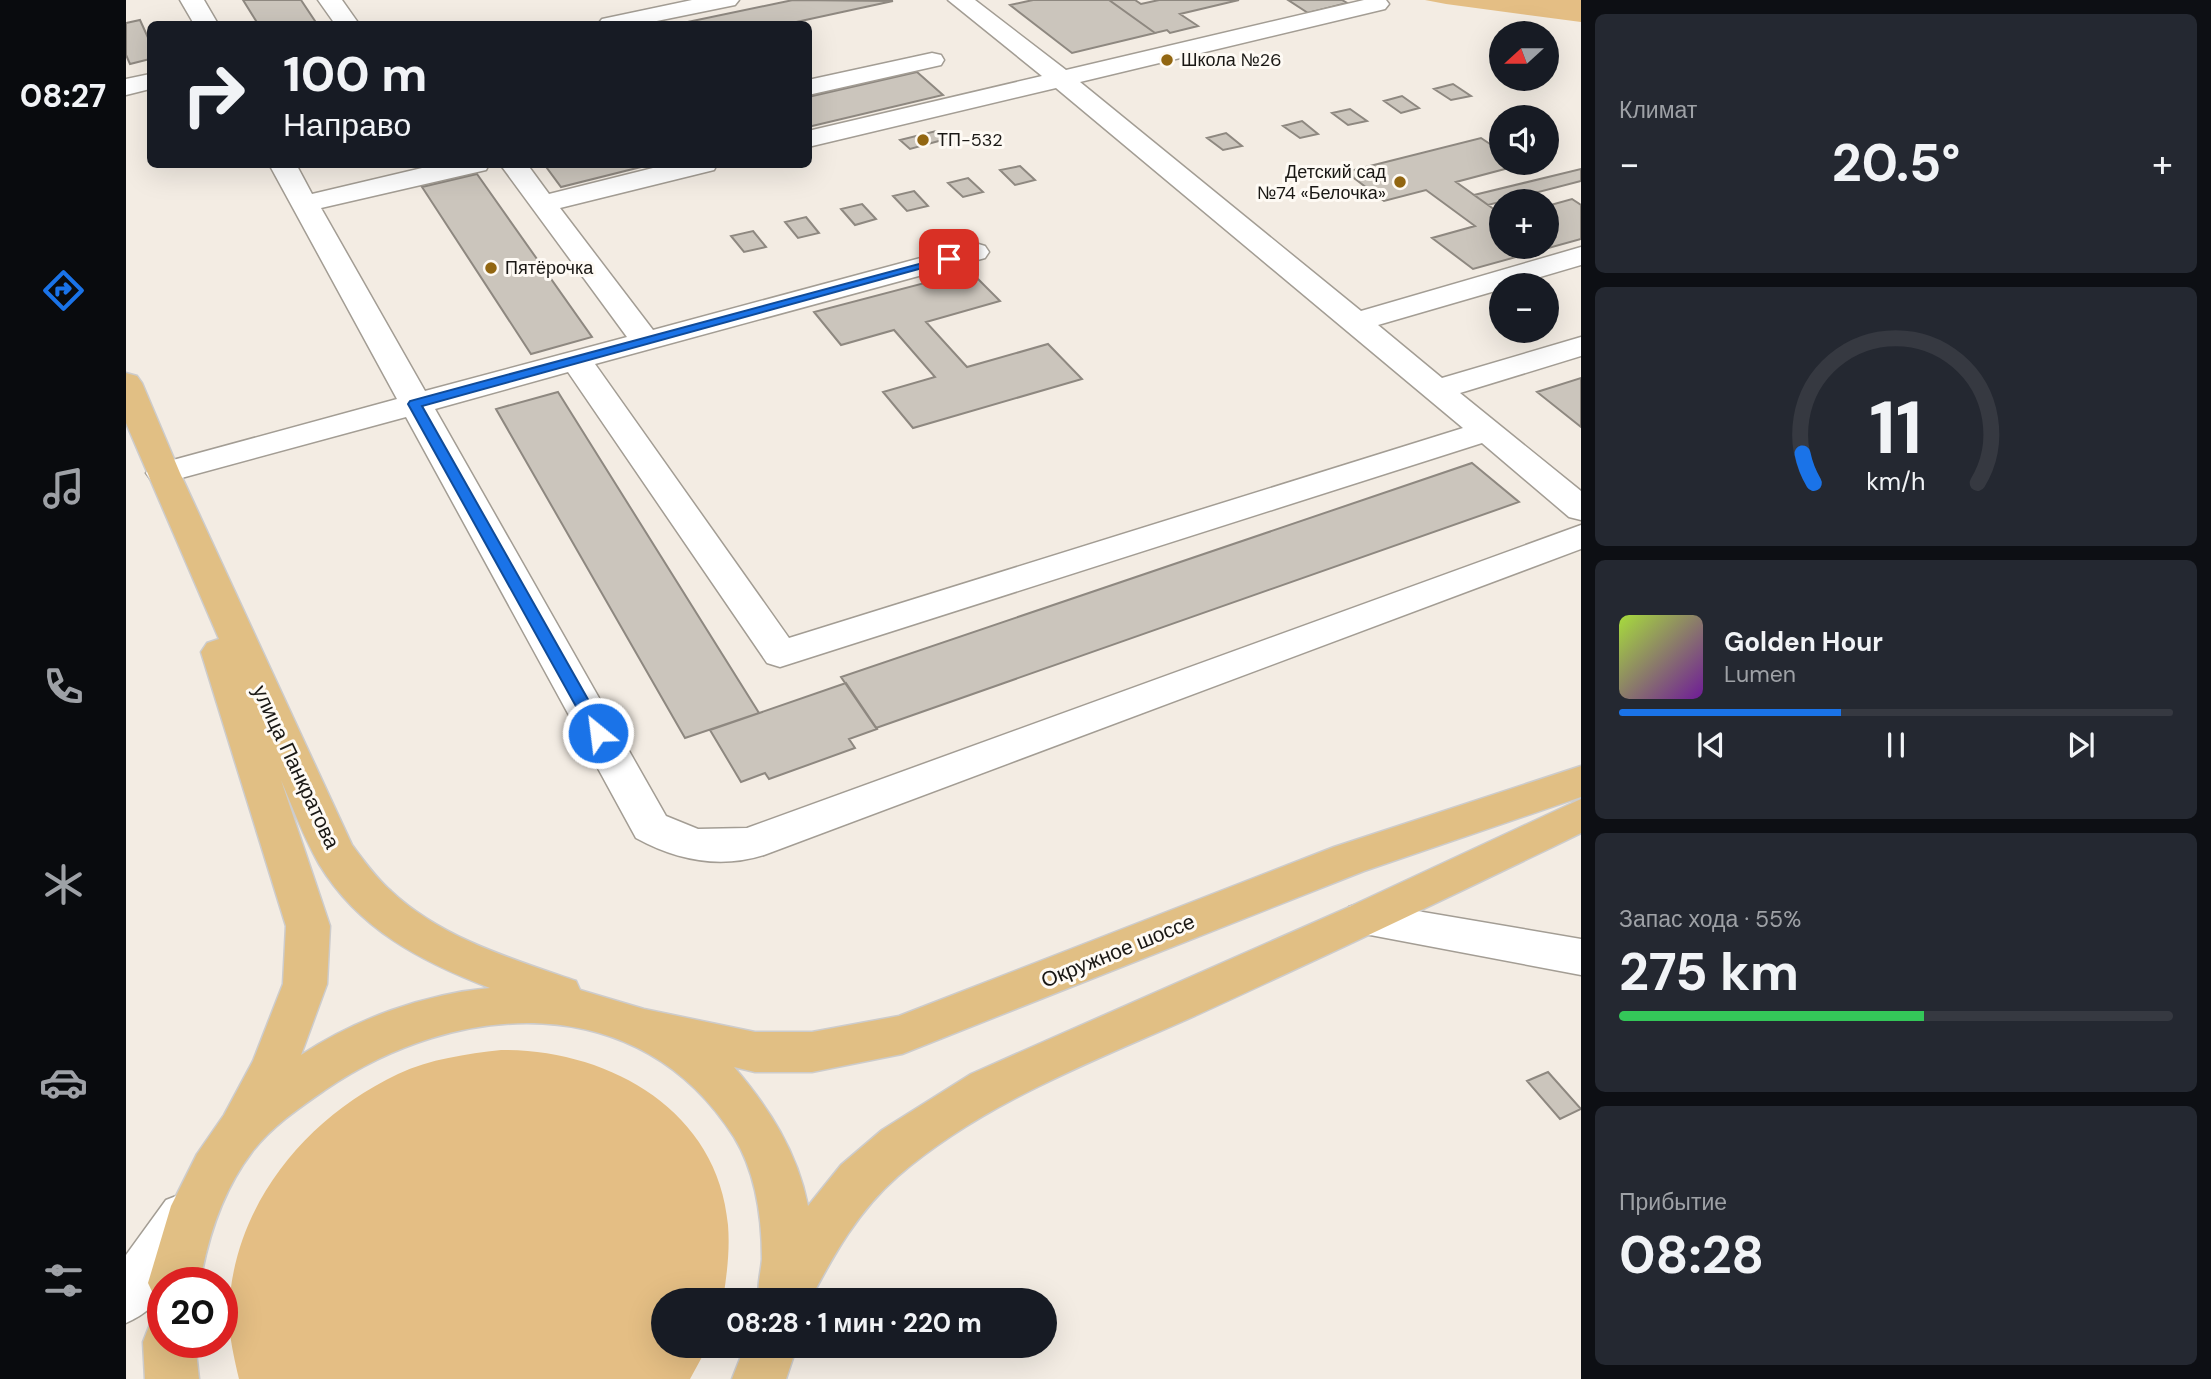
<!DOCTYPE html>
<html lang="ru">
<head>
<meta charset="utf-8">
<style>
  body { margin:0; font-family:"DM Sans",sans-serif; background:#242831; color:#f1f3f6; height:100vh; display:flex; flex-direction:column; font-size:26px; white-space:nowrap }
  * { box-sizing:border-box; margin:0 }
  p { font-size:23px; color:#9ea1a6 }
  .icon { flex:none; width:38px; height:38px; fill:none; stroke:currentColor; stroke-width:2; stroke-linecap:round; stroke-linejoin:round }
  .map { position:relative; flex:1; overflow:hidden }
  .side { display:flex; flex-direction:column; gap:14px; padding:14px; background:#0d0f14; width:630px }
  .side>* { flex:none }
  .banner { position:absolute; left:21px; top:21px; width:665px; height:147px; border-radius:10px; box-shadow:0 7px 28px #0002; background:#171b24; color:#f1f3f6; overflow:hidden }
  .needle { width:46px; rotate:249deg }
  .controls { position:absolute; left:1363px; top:21px; display:grid; gap:14px }
  .controls a { display:grid; place-items:center; width:70px; height:70px; border-radius:50%; background:#171b24; box-shadow:0 7px 28px #0002; font-size:35px }
  .speed { position:absolute; left:21px; top:1267px; display:flex; gap:14px; font-size:35px; font-weight:700; text-align:center }
  .speed>* { display:grid; place-content:center; width:91px; height:91px; border-radius:50%; background:#171b24; box-shadow:0 7px 28px #0002; line-height:1 }
  .speed .limit { border:10px solid #d22; background:#fff; color:#111 }
  .pin { position:absolute; display:grid; place-items:center; width:60px; height:60px; color:#fff; margin:-30px; border-radius:14px; box-shadow:0 4px 10px #0006 }
  .me { position:absolute; width:77px; margin:-38px; rotate:331deg; stroke-linejoin:round; filter:drop-shadow(0 0 5px #0008) }
  .turn { display:flex; align-items:center; gap:24px; height:147px; padding:0 21px; font-size:32px }
  .turn .icon { width:91px; height:91px; stroke-width:2.5 }
  .turn b { display:block; font-size:49px; line-height:60px }
  .big { font-size:52px; font-weight:700; line-height:1.1 }
  .side .card { flex:1; display:flex; flex-direction:column; justify-content:center; gap:10px; min-width:0; padding:0 24px; border-radius:10px; background:#242831 }
  .side .dial { align-items:center; gap:0 }
  .dial svg { height:182px; overflow:visible; fill:none; stroke:#363941; stroke-width:7; stroke-linecap:round; text-anchor:middle }
  .dial text { fill:#f1f3f6; stroke:none }
  .song { display:flex; align-items:center; gap:21px }
  .cover { width:84px; height:84px; border-radius:10px; background:linear-gradient(135deg,hsl(80 70% 55%),hsl(280 70% 35%)) }
  .played { height:7px; border-radius:4px; background:linear-gradient(90deg,#1a73e8 40%,#363941 40%) }
  .keys { display:flex; justify-content:space-around; direction:ltr }
  .heat { display:flex; justify-content:space-between; align-items:center; font-size:38px; direction:ltr }
  .charge { height:10px; border-radius:5px; background:linear-gradient(90deg,#34c759 55%,#363941 0) }
  .trip { position:absolute; left:525px; top:1288px; width:406px; height:70px; border-radius:35px; background:#171b24; box-shadow:0 7px 28px #0002; font-weight:700; line-height:70px; text-align:center }
  main { display:flex; flex:1; min-height:0 }
  .dock { display:flex; flex-direction:column; width:126px; justify-content:space-around; align-items:center; background:#090b0e; color:#9ea1a6 }
  .dock .icon { width:49px; height:49px }
  .dock .current { color:#1a73e8 }
  .dock b { font-size:32px; color:#f1f3f6 }
  .map>svg:first-child { display:block }
  .green { fill:#e4be84 }
  .building { fill:#cbc5bc; stroke:#8e8880; stroke-width:2 }
  .lines { fill:none; stroke-linecap:round; stroke-linejoin:round }
  .minor-casing { stroke:#a39d94; stroke-width:3 }
  .major-casing { stroke:#cdcccc; stroke-width:3 }
  .minor { fill:#fff; fill-rule:evenodd }
  .major { fill:#e1bf84; fill-rule:evenodd }
  .route { fill:#1a73e8; stroke:#114b97; stroke-width:2 }
  .poi-dot { fill:#926611; stroke:#fefaf4; stroke-width:2.5 }
  .labels { text-anchor:middle; dominant-baseline:central; stroke-width:6; stroke-linejoin:round; paint-order:stroke }
  .far-poi-label { font-size:18px; fill:#1a1815; stroke:#fefaf4; text-anchor:start }
  .street-label { font-size:21px; fill:#1a1815; stroke:#fefaf4 }
</style>
</head>
<body>
<main>
<nav class="dock">
<b>08:27</b>
<svg class="icon current" aria-label="directions" viewBox="0 0 24 24"><path d="M12 3l9 9-9 9-9-9zM9 14v-3h6M13 9l2 2-2 2"/></svg>
<svg class="icon" aria-label="music" viewBox="0 0 24 24"><path d="M9 18V5l10-2v13"/><circle cx="6" cy="18" r="3"/><circle cx="16" cy="16" r="3"/></svg>
<svg class="icon" aria-label="phone" viewBox="0 0 24 24"><path d="M5 4h4l2 5-3 2q2 4 5 5l2-3 5 2v4C11 20 4 13 5 4z"/></svg>
<svg class="icon" aria-label="climate" viewBox="0 0 24 24"><path d="M12 3v18M4 7l16 10M4 17L20 7"/></svg>
<svg class="icon" aria-label="car" viewBox="0 0 24 24"><path d="M5 17H2v-5l4-1 3-4h7l3 4 3 1v5h-3M9 17h6M6 11h13"/><circle cx="7" cy="17" r="2"/><circle cx="17" cy="17" r="2"/></svg>
<svg class="icon" aria-label="filters" viewBox="0 0 24 24"><path d="M4 7h16M4 17h16"/><circle cx="9" cy="7" r="2"/><circle cx="15" cy="17" r="2"/></svg>
</nav>
<div class="map">
<svg width="1455" height="1379" viewBox="0 0 1455 1379">
  <rect width="100%" height="100%" fill="#f3ece3"/>
  <path class="green" d="M1299,0H1455V22L1320,4Z
    M375,1050C481,1049 592,1109 602,1225C604,1250 601,1274 597,1299L537,1300V1346H582L564,1379H113C108,1357 102,1333 103,1310C107,1206 179,1118 272,1074C304,1059 340,1054 375,1050Z"/>
  <path class="building" d="M117,0H175L191,24H132Z
    M667,0L767,1L661,24H552Z
    M907,0H983L1029,33L946,53L884,5Z
    M983,0H1009L1015,4L1033,0H1113L1054,14L1072,26L1044,33L1041,30L1029,33Z
    M1162,0H1216L1221,3L1182,13Z
    M14,20L24,42V59L4,64L0,55V23Z
    M791,72L817,95L682,127V97Z
    M1327,84L1345,96L1325,100L1308,89Z
    M1276,96L1293,108L1275,113L1258,101Z
    M1224,109L1241,121L1222,125L1206,113Z
    M1176,121L1192,134L1174,138L1157,126Z
    M810,131L820,139L784,149L774,140Z
    M1100,133L1116,146L1097,150L1081,138Z
    M1355,138L1376,152V163L1394,165L1330,182L1376,215V247H1421V206L1446,199L1455,205V239L1347,269L1306,238L1349,226L1300,190L1258,201L1220,172Z
    M418,164H527L435,187Z
    M894,166L909,180L889,185L874,170Z
    M1455,169V181L1362,205L1348,195Z
    M351,174L466,337L405,354L296,187Z
    M842,178L857,192L837,197L822,183Z
    M788,191L802,206L781,211L767,196Z
    M736,204L750,219L729,225L715,209Z
    M680,217L693,233L672,238L659,222Z
    M627,231L640,247L618,252L605,236Z
    M844,271L874,301L800,322L841,367L922,344L956,379L787,428L757,392L809,377L768,330L715,345L688,312Z
    M1455,378V427L1411,392Z
    M432,392L633,713L559,738L370,409Z
    M1346,463L1393,502L750,728L715,677Z
    M720,683L751,729L723,739L729,748L643,779L639,773L615,782L584,730Z
    M1422,1072L1455,1109L1434,1119L1401,1081Z"/>
  <g class="lines">
    <defs>
      <path id="minor" d="M54,0H78L92,24H68Z
        M192,0H216L233,24H209Z
        M566,0H613L609,5L516,24H472L476,19Z
        M822,0H849L940,70L1238,0H1260L1263,4L1259,9L954,82L1235,311L1455,247V265L1387,285H1376V289L1252,325L1316,378L1455,337V356L1334,393L1455,491V520L1443,517L1356,443L654,667L641,663L442,372L309,409L540,816L572,829L621,828L1455,525V549L638,855C594,869 550,860 510,838L280,417L37,483L25,480L20,473L25,466L271,399L143,164H170L186,194L313,164H363L360,170L195,208L299,391L501,337L374,164H401L423,194L543,164H591L588,170L434,208L527,330L839,246L849,243L859,246L863,252L859,258L469,364L663,638L1337,428L930,88L682,147V131L916,76Z
        M806,53L815,55L818,60L815,65L682,95V80Z
        M24,74V89L0,95V79Z
        M1238,902L1455,939V975L1223,931L1216,919L1223,907Z
        M58,1193L76,1200L83,1216L76,1232L41,1283H37C37,1302 16,1316 0,1323V1255L40,1200Z"/>
      <path id="major" d="M0,373L11,376L16,383L54,473L226,845C238,861 250,878 265,891C315,938 386,959 450,981L454,990L518,1009L629,1032H686L773,1016L1208,847L1455,766V797L1238,871L776,1054L686,1072H629L608,1067C643,1108 671,1151 682,1206L715,1165L756,1130L845,1074L1223,907L1455,799V833C1328,895 1201,955 1073,1014C969,1061 859,1101 772,1176C732,1211 708,1254 684,1300H634C630,1289 635,1272 636,1259C636,1218 630,1173 608,1137C513,987 330,1000 199,1090C173,1108 145,1127 126,1152C97,1190 82,1236 74,1283H37V1303L30,1300L22,1283L45,1206L71,1154L98,1115L127,1061L157,984L160,926L75,652L81,643L93,639L0,423ZM155,780C167,808 178,838 193,864C232,929 296,962 364,988C298,994 230,1019 175,1055L201,984L204,926Z
        M37,1319V1342H69L73,1379H19L17,1342L24,1324Z
        M619,1346H671L660,1379H606Z"/>
    </defs>
    <use href="#minor" class="minor-casing"/>
    <use href="#major" class="major-casing"/>
    <use href="#minor" class="minor"/>
    <use href="#major" class="major"/>
  </g>
  <path class="route" d="M819,257L829,259L296,406L481,733L472,739L467,737L282,404L284,401Z"/>
  <g class="poi-dot">
    <circle cx="1041" cy="60" r="7"/>
    <circle cx="797" cy="140" r="7"/>
    <circle cx="1274" cy="182" r="7"/>
    <circle cx="365" cy="268" r="7"/>
  </g>
  <g class="labels">
    <g class="far-poi-label">
      <text x="1055" y="60">Школа №26</text>
      <text x="811" y="140">ТП-532</text>
      <text x="1260" y="172" text-anchor="end">Детский сад<tspan x="1260" dy="21">№74 «Белочка»</tspan></text>
      <text x="379" y="268">Пятёрочка</text>
    </g>
    <g class="street-label">
      <text transform="translate(170 767) rotate(65)">улица Панкратова</text>
      <text transform="translate(992 951) rotate(-22)">Окружное шоссе</text>
    </g>
  </g>
</svg>
<div class="controls">
<a><svg class="needle" viewBox="-14 -14 28 28"><path d="M0-13l5 13h-10z" fill="#e53935"/><path d="M0 13l5-13h-10z" fill="#9ea1a6"/></svg></a>
<a><svg class="icon" aria-label="sound" viewBox="0 0 24 24"><path d="M4 9h4l5-4v14l-5-4H4zM17 9q2 3 0 6"/></svg></a>
<a>+</a>
<a>−</a>
</div>
<div class="speed"><div class="limit">20</div></div>
<div class="pin" style="left:823px;top:259px;background:#d93025"><svg class="icon" aria-label="arrive" viewBox="0 0 24 24"><path d="M6 21V4h12l-3 4 3 4H6"/></svg></div>
<svg class="me" style="left:472px;top:733px" viewBox="-20 -20 40 40"><circle r="17" fill="#1a73e8" stroke="#fff" stroke-width="3"/><path d="M0-11L8 9 0 5-8 9z" fill="#fff"/></svg>
<div class="trip">08:28 · 1 мин · 220 m</div>
<div class="banner">
<div class="turn"><svg class="icon" aria-label="right" viewBox="0 0 24 24"><path d="M7 20v-9h11M14 6l5 5-5 5"/></svg><div><b>100 m</b>Направо</div></div>
</div>
</div>
<section class="side">
<div class="card"><p>Климат</p>
<div class="heat"><a>−</a><b class="big">20.5°</b><a>+</a></div>
</div>
<div class="card dial"><svg viewBox="0 0 100 80">
<path d="M14 69A42 42 0 1 1 86 69"/>
<path d="M14 69A42 42 0 0 1 9 56" stroke="#1a73e8"/>
<text x="50" y="56" font-size="32" font-weight="700">11</text>
<text x="50" y="72" font-size="11">km/h</text>
</svg></div>
<div class="card">
<div class="song"><i class="cover"></i><div><b>Golden Hour</b><p>Lumen</p></div></div>
<div class="played"></div>
<div class="keys"><svg class="icon" aria-label="previous" viewBox="0 0 24 24"><path d="M18 5L8 12l10 7zM5 5v14"/></svg><svg class="icon" aria-label="pause" viewBox="0 0 24 24"><path d="M8 5v14M16 5v14"/></svg><svg class="icon" aria-label="next" viewBox="0 0 24 24"><path d="M6 5l10 7-10 7zM19 5v14"/></svg></div>
</div>
<div class="card"><p>Запас хода · 55%</p><b class="big">275 km</b><div class="charge"></div></div>
<div class="card"><p>Прибытие</p><b class="big">08:28</b></div>
</section>
</main>
</body>
</html>
